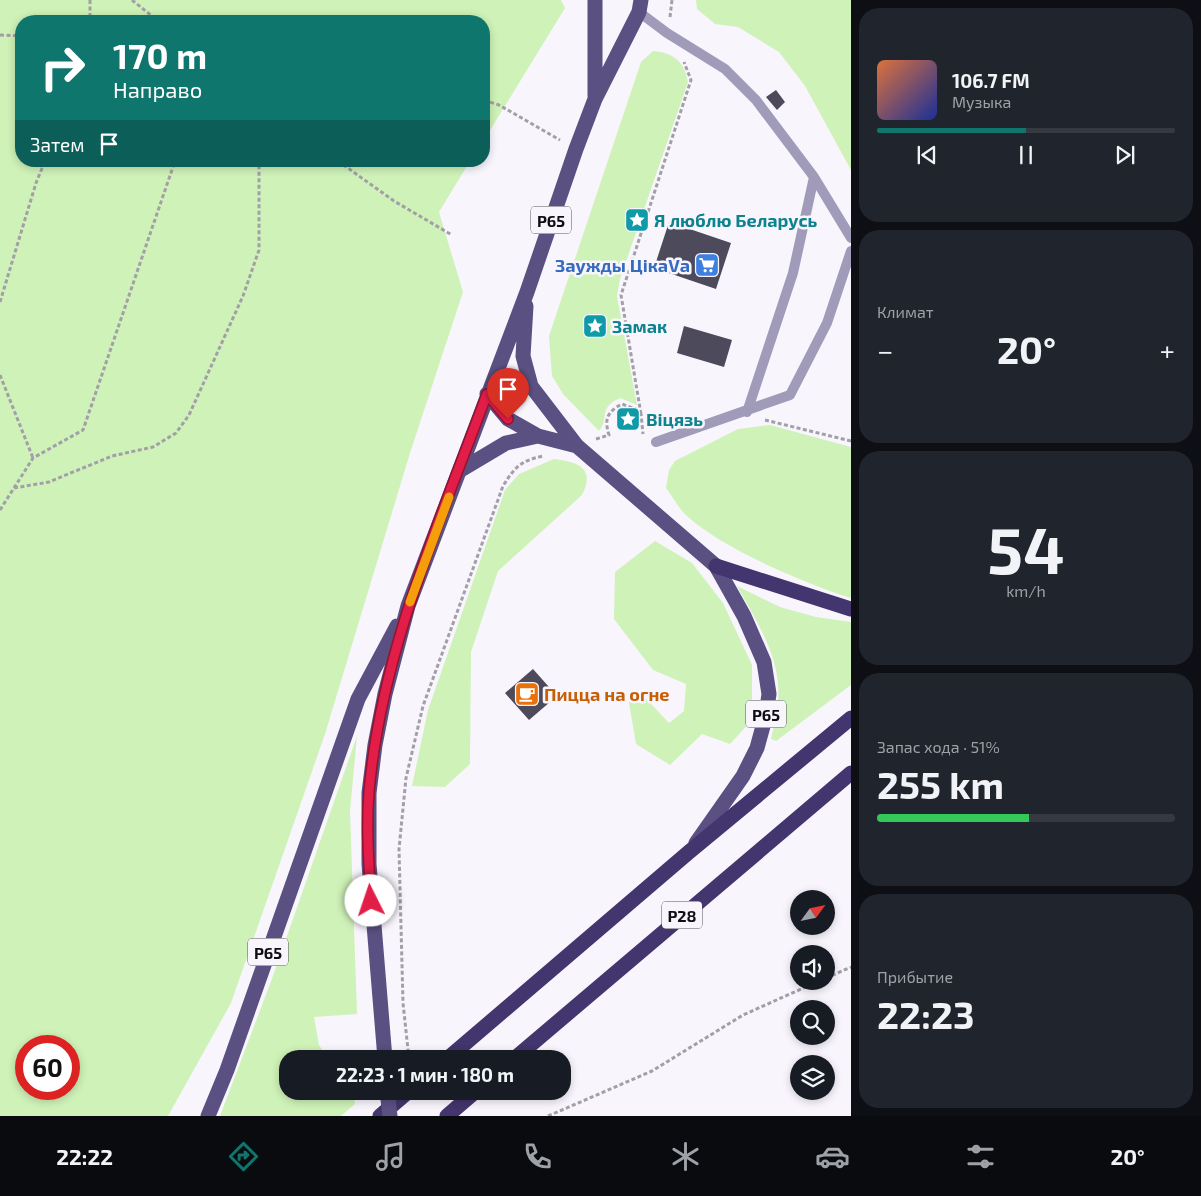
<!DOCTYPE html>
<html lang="ru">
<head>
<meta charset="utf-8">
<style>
  body { margin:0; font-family:"Exo 2",sans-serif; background:#20242c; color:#f1f3f6; height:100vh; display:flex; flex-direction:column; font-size:19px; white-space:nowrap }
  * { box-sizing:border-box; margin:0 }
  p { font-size:16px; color:#9ea1a6 }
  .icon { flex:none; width:28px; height:28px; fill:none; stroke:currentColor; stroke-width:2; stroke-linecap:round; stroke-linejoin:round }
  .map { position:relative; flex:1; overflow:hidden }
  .side { display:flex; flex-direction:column; gap:8px; padding:8px; background:#0d0f14; width:350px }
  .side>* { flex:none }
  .top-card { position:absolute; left:15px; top:15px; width:475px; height:152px; border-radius:20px; box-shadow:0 2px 8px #0003; background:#0f766e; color:#fff; overflow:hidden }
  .needle { width:32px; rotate:57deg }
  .fabs { position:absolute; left:790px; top:890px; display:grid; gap:10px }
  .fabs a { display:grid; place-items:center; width:45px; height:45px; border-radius:50%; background:#171b24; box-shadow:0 2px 8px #0003; font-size:25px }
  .speed { position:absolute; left:15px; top:1035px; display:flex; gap:10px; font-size:25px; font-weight:700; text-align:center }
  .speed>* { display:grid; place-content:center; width:65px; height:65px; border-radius:50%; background:#171b24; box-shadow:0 2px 8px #0003; line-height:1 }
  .speed .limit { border:8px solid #d22; background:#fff; color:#111 }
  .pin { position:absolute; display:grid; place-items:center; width:42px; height:42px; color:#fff; margin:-51px -21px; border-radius:50% 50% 50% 0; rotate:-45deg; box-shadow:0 0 5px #0007 }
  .pin .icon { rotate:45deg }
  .me { position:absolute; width:55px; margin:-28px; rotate:356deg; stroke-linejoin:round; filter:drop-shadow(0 0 4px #0008) }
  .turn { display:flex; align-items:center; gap:18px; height:105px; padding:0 15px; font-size:22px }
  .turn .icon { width:65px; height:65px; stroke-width:2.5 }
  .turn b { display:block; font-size:35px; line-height:42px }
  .then { display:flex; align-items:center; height:48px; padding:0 15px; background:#0003; gap:10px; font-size:19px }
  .big { font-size:38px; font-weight:700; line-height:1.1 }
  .side .card { flex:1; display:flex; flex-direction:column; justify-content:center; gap:8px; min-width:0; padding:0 18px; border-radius:20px; background:#20242c }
  .side .dial { align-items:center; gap:0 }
  .dial b { font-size:65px; line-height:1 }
  .song { display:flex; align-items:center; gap:15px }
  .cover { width:60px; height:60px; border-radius:8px; background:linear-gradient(135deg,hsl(20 70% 55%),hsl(230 70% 35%)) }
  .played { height:5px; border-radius:2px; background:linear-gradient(90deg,#0f766e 50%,#363941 50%) }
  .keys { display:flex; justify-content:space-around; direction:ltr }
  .heat { display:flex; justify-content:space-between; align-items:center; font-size:28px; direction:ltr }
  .charge { height:8px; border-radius:4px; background:linear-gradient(90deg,#34c759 51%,#363941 0) }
  .trip { position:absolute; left:279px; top:1050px; width:292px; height:50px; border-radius:20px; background:#171b24; box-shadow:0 2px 8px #0003; font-weight:700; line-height:50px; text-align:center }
  .tab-bar { display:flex; height:80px; justify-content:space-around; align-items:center; background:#090b0e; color:#9ea1a6 }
  .tab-bar .icon { width:35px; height:35px }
  .tab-bar .current { color:#0f766e }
  .tab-bar b { font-size:22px; color:#f1f3f6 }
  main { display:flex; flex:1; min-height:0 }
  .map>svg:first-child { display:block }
  .green { fill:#cff2b8; fill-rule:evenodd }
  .building { fill:#4d4a5b }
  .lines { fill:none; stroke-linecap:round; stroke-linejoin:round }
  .path { stroke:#a29fa6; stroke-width:3; stroke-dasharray:4 2.5; stroke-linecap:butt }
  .lane { stroke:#a09bb8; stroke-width:10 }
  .primary { stroke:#5a5082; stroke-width:15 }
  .highway { stroke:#43356d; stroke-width:15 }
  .primary-bridge { stroke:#5a5082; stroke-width:15 }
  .route-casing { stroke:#92132f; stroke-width:12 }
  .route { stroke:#e11d48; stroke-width:9 }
  .slow { stroke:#f59e0b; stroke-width:9 }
  .labels { text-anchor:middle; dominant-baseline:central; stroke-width:5; stroke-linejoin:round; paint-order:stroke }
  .shield { fill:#f9f5fd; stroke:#565359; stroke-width:1 }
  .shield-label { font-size:16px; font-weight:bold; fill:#100d13 }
  .culture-label { font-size:18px; font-weight:bold; fill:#0d838f; stroke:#f9f5fd; text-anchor:start }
  .shop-label { font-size:18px; font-weight:bold; fill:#366cbe; stroke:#f9f5fd; text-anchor:end }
  .food-label { font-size:18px; font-weight:bold; fill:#c56008; stroke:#f9f5fd; text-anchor:start }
</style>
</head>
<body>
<main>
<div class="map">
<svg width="851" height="1116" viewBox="0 0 851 1116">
  <rect width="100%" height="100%" fill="#f9f5fd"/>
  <path class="green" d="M0,0H561L565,8L484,140V21H21V161H470L439,212L463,292L410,453L325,734L231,1003L168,1116H0ZM69,1046V1089H26V1046Z
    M696,0H851V170L805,86L779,52L738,27L715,24L697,9Z
    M653,51C674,53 684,61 688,82L620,279L617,296L637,405L620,398C597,408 610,419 599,431L563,394L552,376L549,336L641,62Z
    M770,425L851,447V598C804,583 723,549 687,516C679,509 673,497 666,488L669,470L675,461L738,429Z
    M554,459C578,462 596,468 582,495L498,571L471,652L470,764L445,787L412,786L428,710L505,490L519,474Z
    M655,541L692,563L723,603L752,665V720L730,744L702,734L670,765L636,744L628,697L637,689L669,723L684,711L686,684L653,670L614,619L615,572Z
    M737,586L780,607L816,617L851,622V685L776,741L771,739C774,726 777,713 778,701C782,659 756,620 737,586Z
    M357,736L350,811L357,1014L314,1017L319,1045L328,1059H288V1091H353L355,1104L341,1116H220L273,976Z"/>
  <path class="building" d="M776,90L785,102L777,110L766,97Z
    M669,222L731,243L716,289L654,268Z
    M684,326L732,340L724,367L677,353Z
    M533,669L557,696L529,720L505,693Z"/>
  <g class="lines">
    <path class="path" d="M90,0V21
      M132,0L158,21
      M670,17L672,0
      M0,35L21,36
      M484,100L499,105L560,140
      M338,161L394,201L452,235
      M0,302L36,183L45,161
      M0,375L33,458
      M641,414L621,295L691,80L684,62
      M765,420L851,441
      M596,439L609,435C604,419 607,412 622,404L635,409L641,414L643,434
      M14,488L49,482L112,456L153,447L176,433L189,415L243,296L259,250V161
      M0,510L33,458L83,430L175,161
      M826,978L851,967
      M409,1059L403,1003L399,849L406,778L423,706L503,486C515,467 520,461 543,456
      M548,1116L652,1071L743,1015L819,981"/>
    <path class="lane" d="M639,12L667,33L725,69L756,100L814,177L851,238
      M747,412L793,273L814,177
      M656,442L790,395L827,323L851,251"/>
    <path class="primary" d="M595,96V0
      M526,306L523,356L531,386L577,446L716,566L744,616L764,662L769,694L766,715L757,748L743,776L696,843
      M487,394L508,419L538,436L577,446
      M487,394L512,387L531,386
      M459,471L506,443L538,436
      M385,1059L369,864V793L375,745L385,694L408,606L527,292L576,149L595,99L639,12L641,0
      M208,1116L227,1070L358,699L397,626"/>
    <path class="highway" d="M716,566L851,609
      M447,1059L689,852L851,718
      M514,1059L851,773
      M380,1116L409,1091
      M447,1116L476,1091"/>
    <path class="primary-bridge" d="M387,1091L390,1116"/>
  </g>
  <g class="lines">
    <defs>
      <path id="route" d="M371,901C369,865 366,828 369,792C381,653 439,523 487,394L508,419"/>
    </defs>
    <use href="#route" class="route-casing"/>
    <use href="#route" class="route"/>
    <path class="slow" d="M410,602L449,497"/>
  </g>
  <defs>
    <symbol id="sight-square" viewBox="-11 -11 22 22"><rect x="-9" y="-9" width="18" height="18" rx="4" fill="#0f9aa8" stroke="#f9f5fd"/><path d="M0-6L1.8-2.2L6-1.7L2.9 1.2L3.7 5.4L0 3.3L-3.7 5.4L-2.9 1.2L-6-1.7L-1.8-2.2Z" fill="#fff"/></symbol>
    <symbol id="supermarket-square" viewBox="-11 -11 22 22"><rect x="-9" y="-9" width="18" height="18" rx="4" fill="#3f7fe0" stroke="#f9f5fd"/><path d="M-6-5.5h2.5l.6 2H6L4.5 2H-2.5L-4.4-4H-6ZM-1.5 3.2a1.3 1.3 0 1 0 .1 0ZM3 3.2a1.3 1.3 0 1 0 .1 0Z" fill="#fff"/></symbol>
    <symbol id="cafe-square" viewBox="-11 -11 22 22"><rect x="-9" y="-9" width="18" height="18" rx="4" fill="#e8710a" stroke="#f9f5fd"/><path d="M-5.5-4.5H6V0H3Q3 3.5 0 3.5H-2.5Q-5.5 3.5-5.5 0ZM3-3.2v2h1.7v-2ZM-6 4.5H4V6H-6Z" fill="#fff"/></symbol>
  </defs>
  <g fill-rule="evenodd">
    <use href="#sight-square" x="623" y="206" width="28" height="28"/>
    <use href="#supermarket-square" x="693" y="251" width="28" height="28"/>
    <use href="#sight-square" x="581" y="312" width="28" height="28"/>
    <use href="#sight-square" x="614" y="405" width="28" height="28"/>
    <use href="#cafe-square" x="513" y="680" width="28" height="28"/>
  </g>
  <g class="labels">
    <g class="shield">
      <rect x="531" y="206.5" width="40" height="27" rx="4"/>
      <rect x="746" y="700.5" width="40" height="27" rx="4"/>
      <rect x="662" y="901.5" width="40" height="27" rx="4"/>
      <rect x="248" y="938.5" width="40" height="27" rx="4"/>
    </g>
    <g class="shield-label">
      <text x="551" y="220">Р65</text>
      <text x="766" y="714">Р65</text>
      <text x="682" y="915">Р28</text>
      <text x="268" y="952">Р65</text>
    </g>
    <g class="culture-label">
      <text x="654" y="220">Я люблю Беларусь</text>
      <text x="612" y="326">Замак</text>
      <text x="646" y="419">Віцязь</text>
    </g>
    <g class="shop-label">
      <text x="690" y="265">Заужды ЦікаVа</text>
    </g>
    <g class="food-label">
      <text x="544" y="694">Пицца на огне</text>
    </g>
  </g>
</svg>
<div class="fabs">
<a><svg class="needle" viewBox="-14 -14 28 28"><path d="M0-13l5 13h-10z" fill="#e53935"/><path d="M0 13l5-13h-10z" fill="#9ea1a6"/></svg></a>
<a><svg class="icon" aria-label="sound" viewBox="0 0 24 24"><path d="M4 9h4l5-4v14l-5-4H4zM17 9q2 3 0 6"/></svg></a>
<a><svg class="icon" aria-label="search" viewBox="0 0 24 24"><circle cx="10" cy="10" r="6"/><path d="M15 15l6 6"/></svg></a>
<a><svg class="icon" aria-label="layers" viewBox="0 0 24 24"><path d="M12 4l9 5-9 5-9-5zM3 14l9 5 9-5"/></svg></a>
</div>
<div class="speed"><div class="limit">60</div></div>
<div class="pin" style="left:508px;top:419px;background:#d93025"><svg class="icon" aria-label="arrive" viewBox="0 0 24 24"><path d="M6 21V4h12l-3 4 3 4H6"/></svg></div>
<svg class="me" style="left:371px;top:901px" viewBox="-20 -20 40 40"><circle r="19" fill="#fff"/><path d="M0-13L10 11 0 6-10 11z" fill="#e11d48"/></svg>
<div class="trip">22:23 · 1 мин · 180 m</div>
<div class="top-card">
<div class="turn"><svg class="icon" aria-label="right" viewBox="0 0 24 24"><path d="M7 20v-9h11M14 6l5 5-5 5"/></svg><div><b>170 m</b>Направо</div></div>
<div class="then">Затем<svg class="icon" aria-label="arrive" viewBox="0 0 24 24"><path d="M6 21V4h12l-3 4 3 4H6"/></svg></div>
</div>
</div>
<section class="side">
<div class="card">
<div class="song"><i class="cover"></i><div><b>106.7 FM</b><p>Музыка</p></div></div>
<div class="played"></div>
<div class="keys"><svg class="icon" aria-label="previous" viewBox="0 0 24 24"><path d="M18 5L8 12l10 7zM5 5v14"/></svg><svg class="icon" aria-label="pause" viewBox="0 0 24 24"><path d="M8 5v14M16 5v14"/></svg><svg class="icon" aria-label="next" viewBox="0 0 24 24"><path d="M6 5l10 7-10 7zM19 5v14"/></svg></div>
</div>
<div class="card"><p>Климат</p>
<div class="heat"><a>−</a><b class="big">20°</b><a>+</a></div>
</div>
<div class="card dial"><b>54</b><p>km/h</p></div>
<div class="card"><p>Запас хода · 51%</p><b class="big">255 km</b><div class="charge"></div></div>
<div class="card"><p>Прибытие</p><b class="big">22:23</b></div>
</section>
</main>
<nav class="tab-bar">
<b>22:22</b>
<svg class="icon current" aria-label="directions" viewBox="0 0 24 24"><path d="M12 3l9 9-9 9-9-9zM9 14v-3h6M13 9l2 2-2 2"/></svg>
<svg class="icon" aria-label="music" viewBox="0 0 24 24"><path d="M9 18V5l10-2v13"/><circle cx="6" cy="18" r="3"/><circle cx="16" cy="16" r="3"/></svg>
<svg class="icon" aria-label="phone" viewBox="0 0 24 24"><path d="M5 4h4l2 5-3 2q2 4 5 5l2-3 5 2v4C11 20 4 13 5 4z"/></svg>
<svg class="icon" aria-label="climate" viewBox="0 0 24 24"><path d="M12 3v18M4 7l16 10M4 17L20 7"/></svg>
<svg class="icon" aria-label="car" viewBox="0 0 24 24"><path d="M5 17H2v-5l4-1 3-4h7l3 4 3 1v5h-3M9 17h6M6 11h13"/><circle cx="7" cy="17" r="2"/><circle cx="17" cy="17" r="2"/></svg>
<svg class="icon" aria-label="filters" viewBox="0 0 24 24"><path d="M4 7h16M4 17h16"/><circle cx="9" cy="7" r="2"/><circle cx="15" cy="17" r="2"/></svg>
<b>20°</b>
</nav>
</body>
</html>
